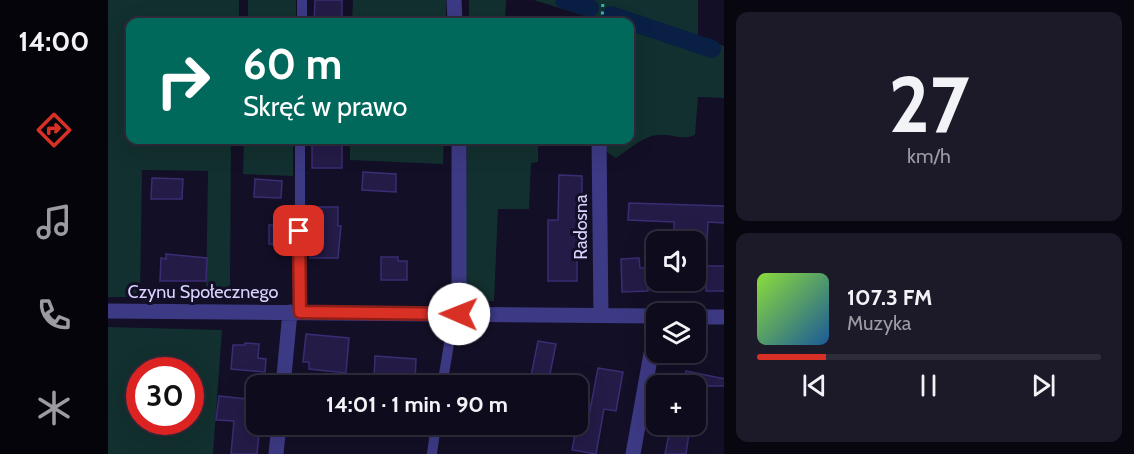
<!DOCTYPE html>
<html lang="pl">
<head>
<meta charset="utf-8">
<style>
  body { margin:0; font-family:Cabin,sans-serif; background:#1c1929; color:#f1f3f6; height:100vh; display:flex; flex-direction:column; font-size:22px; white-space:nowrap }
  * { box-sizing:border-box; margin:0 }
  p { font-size:20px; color:#9b9ba3 }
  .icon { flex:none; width:33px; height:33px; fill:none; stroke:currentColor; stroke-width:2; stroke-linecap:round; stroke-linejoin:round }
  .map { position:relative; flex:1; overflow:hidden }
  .sheet { display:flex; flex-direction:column; gap:12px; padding:12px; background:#08060f; width:410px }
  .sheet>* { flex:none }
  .hud { position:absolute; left:18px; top:18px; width:508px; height:126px; border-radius:12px; box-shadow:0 6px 24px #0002,0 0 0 2px #2e2b3b; background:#00695c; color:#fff; overflow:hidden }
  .buttons { position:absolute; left:538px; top:231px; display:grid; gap:12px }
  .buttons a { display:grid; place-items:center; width:60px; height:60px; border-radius:12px; background:#0e0b1c; box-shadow:0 6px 24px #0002,0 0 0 2px #2e2b3b; font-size:30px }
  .speed { position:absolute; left:18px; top:357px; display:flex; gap:12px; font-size:30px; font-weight:700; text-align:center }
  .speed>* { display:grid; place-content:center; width:78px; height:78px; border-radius:50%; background:#0e0b1c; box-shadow:0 6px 24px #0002,0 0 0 2px #2e2b3b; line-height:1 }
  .speed .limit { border:9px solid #d22; background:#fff; color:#111 }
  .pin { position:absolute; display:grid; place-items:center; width:51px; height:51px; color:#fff; margin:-26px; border-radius:12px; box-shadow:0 3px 9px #0006 }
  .me { position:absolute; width:66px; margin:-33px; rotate:271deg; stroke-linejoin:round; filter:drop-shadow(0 0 4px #0008) }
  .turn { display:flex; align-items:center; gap:21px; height:126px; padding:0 18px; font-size:27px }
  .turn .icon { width:78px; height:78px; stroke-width:2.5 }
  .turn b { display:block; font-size:42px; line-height:51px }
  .sheet .tile { flex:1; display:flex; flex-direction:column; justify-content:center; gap:9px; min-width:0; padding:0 21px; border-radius:12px; background:#1c1929 }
  .sheet .dial { align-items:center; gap:0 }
  .dial b { font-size:78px; line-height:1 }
  .song { display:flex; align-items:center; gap:18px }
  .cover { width:72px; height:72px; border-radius:9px; background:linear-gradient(135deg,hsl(90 70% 55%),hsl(210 70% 35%)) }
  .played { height:6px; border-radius:3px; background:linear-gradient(90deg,#d93025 20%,#2e2b3b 20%) }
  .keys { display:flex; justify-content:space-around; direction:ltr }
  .trip { position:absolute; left:138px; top:375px; width:342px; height:60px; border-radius:12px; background:#0e0b1c; box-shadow:0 6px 24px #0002,0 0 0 2px #2e2b3b; font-weight:700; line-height:60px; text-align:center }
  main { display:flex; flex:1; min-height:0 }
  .tab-bar { display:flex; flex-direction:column; width:108px; justify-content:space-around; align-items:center; background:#06040b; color:#9b9ba3 }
  .tab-bar .icon { width:42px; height:42px }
  .tab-bar .selected { color:#d93025 }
  .tab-bar b { font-size:27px; color:#f1f3f6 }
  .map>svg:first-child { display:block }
  .green { fill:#12302f; fill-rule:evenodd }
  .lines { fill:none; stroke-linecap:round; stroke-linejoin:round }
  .canal { stroke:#0a1f44; stroke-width:18 }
  .building { fill:#241b47; stroke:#3b2d73; stroke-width:1.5 }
  .path { stroke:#2fb8b0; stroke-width:3; stroke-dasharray:3 4.5; stroke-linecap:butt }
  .lane { stroke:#3d3a85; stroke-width:10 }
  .street { stroke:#3d3a85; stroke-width:15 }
  .route-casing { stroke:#8d1f18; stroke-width:15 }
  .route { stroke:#d93025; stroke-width:10 }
  .labels { text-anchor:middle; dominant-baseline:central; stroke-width:6; stroke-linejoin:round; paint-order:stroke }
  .street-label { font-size:18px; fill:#d9d4ff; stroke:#130f26 }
</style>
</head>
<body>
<main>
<nav class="tab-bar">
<b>14:00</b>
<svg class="icon selected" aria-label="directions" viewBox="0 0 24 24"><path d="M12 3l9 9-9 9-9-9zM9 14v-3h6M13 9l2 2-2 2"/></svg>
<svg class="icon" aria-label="music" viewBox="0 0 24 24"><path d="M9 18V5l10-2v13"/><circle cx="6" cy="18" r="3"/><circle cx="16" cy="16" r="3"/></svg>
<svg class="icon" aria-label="phone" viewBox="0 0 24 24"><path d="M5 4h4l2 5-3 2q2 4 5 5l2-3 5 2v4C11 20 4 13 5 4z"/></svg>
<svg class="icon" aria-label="climate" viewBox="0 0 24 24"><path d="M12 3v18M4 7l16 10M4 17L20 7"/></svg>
</nav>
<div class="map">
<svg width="617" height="454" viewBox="0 0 617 454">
  <rect width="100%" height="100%" fill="#130f26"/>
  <path class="green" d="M0,0H131V22H22V140H123L122,283L120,299L98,298L100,171L34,170L32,297H0Z
    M140,0H188V22H140Z
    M245,0H338V22H244Z
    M361,0H398L397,22H361Z
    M426,0H590V37L616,46V98L590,97L587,135C573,141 564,133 550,135C535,136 520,150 508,158L497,151V140H522V22H496Z
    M136,140H185V176L135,174Z
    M242,140H336L335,164L242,160Z
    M359,140H430V162L423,163L421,209H390L386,301H357Z
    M0,327L114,330L105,454H0ZM82,370V422H32V370Z"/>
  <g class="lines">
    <path class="canal" d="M456,0L482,8
      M503,15L604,49"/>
  </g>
  <path class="building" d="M207,0H234V22H206Z
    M208,140H234V168H204V144H208Z
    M255,172L288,174V192L254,190Z
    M451,175L474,176V200H469V281H440V220H450Z
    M44,178L75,179L74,199H43Z
    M147,179L174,181L173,198L146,197Z
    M521,203L617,206V223L600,222L599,242H566V222L520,220Z
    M203,207H230V226H233L230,258H202L203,245H200V225H203Z
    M161,225H184V245L161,244Z
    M58,254L99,258L98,281H52L53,258L58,259Z
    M273,257H290V261H299V280H273Z
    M531,258L532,268H539L540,291L514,292L513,259Z
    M598,266H617V291H598Z
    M198,334L241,338L238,373L201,369V362H195Z
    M430,341L448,344L442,374L470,379L469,386H421Z
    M137,343L151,344L150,358L158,359L157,372L123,369L125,345H137Z
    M267,356L308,359L307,382L266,379Z
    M490,368L515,372L508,411L496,409L488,454L464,450L469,424L479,426Z
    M578,371L617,379L616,386H575Z
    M111,396L139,399L137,421L152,424L149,454H123L126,421L108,420Z
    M562,429L581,433L578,454H557Z"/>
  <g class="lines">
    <path class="path" d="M494,22L495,0"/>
    <path class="lane" d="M194,22V0
      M192,312V140
      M334,386L344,326L343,313
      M324,454L328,424"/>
    <path class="street" d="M346,0L347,22
      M491,140L493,315
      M0,311L549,316
      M351,313V140
      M588,317H617
      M175,386L182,312
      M168,454L171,424
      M525,454L549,320"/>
  </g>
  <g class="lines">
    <defs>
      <path id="route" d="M191,231L192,312L351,314"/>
    </defs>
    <use href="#route" class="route-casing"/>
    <use href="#route" class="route"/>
  </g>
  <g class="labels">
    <g class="street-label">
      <text transform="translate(473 227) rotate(-90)">Radosna</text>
      <text x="95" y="292">Czynu Społecznego</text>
    </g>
  </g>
</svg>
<div class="buttons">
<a><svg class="icon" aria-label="sound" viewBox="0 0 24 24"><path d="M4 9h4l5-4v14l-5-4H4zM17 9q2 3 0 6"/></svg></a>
<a><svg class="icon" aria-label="layers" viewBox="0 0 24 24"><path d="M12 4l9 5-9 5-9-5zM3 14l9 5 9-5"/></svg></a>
<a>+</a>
</div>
<div class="speed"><div class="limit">30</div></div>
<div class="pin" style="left:191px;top:231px;background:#d93025"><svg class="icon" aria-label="arrive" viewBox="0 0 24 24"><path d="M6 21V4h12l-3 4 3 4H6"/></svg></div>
<svg class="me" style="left:351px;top:314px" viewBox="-20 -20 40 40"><circle r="19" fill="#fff"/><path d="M0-13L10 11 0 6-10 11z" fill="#d93025"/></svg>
<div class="trip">14:01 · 1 min · 90 m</div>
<div class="hud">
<div class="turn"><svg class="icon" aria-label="right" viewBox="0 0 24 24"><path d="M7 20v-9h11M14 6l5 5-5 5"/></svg><div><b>60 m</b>Skręć w prawo</div></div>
</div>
</div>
<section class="sheet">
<div class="tile dial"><b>27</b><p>km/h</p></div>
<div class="tile">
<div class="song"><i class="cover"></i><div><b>107.3 FM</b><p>Muzyka</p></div></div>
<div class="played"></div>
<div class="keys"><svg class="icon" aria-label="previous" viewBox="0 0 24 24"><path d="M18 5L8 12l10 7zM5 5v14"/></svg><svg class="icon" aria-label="pause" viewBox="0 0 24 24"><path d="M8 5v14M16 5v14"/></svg><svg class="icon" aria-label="next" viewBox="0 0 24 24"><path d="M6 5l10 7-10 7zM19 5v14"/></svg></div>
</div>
</section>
</main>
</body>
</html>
